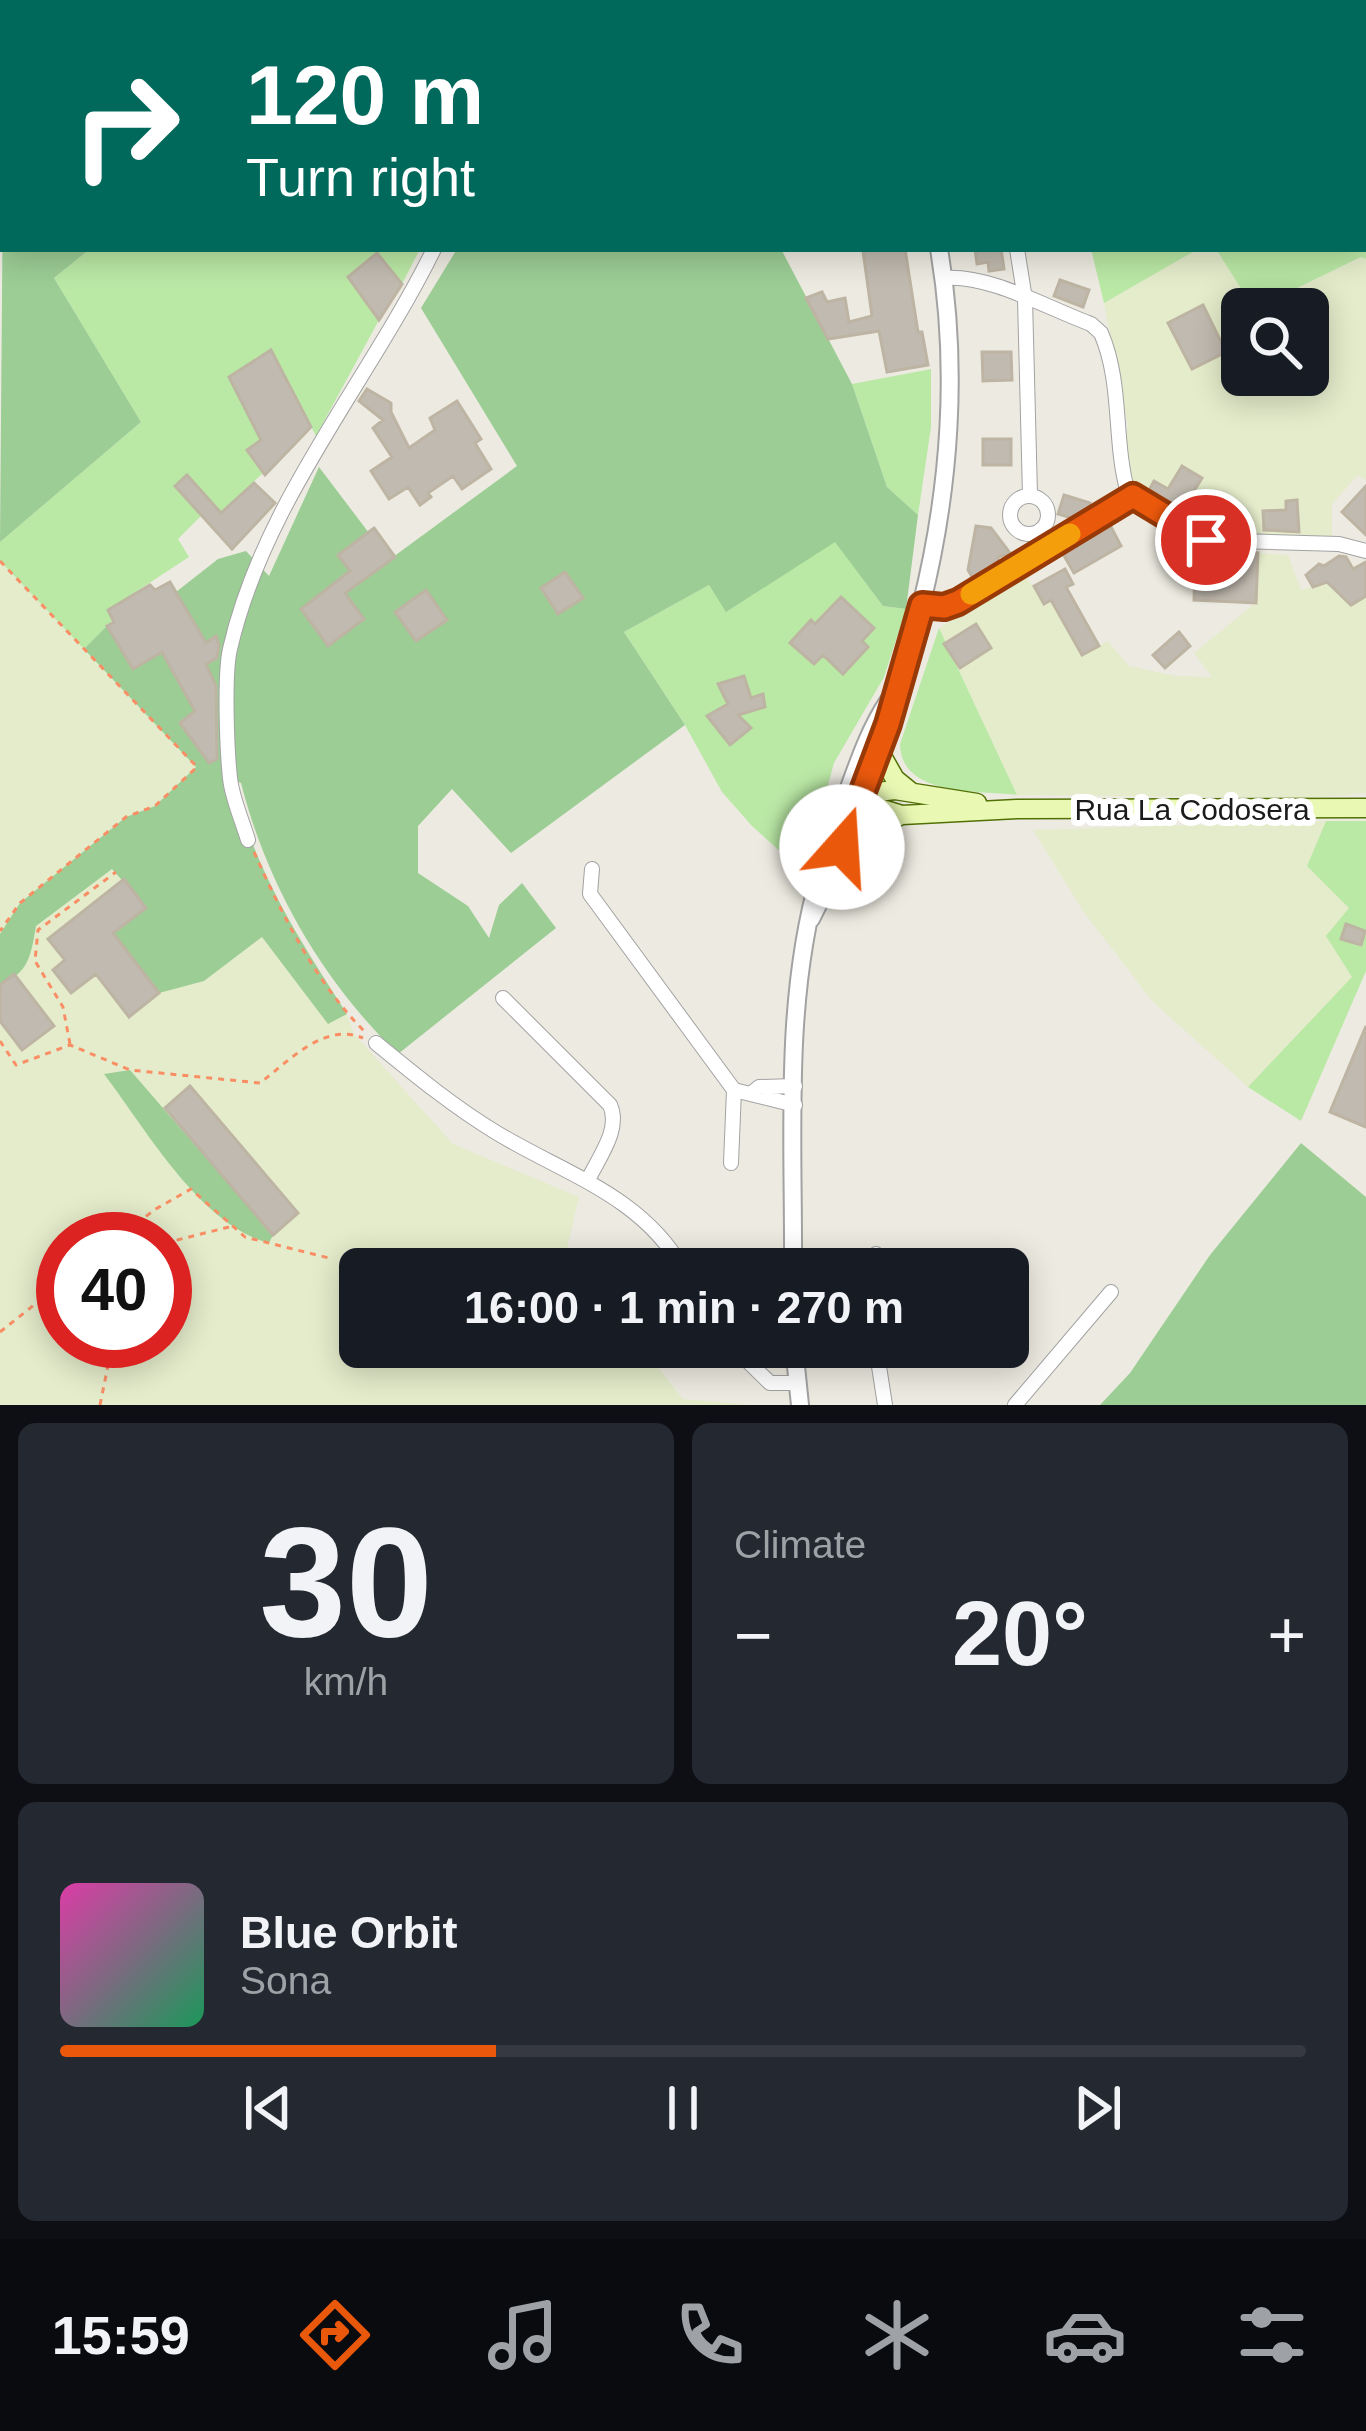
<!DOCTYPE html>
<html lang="en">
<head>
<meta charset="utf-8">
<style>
  body { margin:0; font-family:Helvetica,sans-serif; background:#242831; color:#f1f3f6; height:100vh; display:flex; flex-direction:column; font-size:45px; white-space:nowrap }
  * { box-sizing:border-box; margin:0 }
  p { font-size:39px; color:#9ea1a6 }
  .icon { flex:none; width:66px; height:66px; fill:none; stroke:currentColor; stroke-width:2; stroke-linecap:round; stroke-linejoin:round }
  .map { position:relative; height:1405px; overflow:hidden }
  .side { display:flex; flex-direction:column; gap:18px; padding:18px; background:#0d0f14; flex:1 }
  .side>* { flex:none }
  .banner { position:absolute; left:0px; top:0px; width:1368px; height:252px; box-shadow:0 6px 30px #0003; background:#00695c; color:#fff; overflow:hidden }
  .tools { position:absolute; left:1221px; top:288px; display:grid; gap:24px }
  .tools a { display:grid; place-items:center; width:108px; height:108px; border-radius:18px; background:#171b24; box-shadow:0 6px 30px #0003; font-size:60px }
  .speed { position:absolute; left:36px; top:1212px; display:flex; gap:24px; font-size:60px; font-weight:700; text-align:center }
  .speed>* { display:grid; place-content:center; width:156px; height:156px; border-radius:50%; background:#171b24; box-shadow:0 6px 30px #0003; line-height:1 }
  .speed .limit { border:18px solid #d22; background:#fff; color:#111 }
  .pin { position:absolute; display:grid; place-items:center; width:102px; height:102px; color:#fff; margin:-51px; border:6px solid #fff; border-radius:50%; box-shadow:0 3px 12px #0007 }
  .me { position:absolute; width:132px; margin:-66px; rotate:19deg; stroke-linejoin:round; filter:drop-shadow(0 0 9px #0008) }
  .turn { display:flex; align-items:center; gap:42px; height:252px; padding:0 48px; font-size:54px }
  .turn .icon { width:156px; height:156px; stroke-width:2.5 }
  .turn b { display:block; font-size:84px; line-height:102px }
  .big { font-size:90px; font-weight:800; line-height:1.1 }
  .side .tile { flex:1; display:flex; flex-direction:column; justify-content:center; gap:18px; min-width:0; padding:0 42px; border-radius:18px; background:#242831 }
  .side .dial { align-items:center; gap:0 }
  .dial b { font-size:156px; line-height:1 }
  .song { display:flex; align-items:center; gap:36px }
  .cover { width:144px; height:144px; border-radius:18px; background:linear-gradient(135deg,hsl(320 70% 55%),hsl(150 70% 35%)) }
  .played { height:12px; border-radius:6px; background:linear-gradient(90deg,#ea580c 35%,#363941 35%) }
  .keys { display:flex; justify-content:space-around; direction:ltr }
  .heat { display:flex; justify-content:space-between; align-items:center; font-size:66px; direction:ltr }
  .side .tiles { flex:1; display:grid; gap:18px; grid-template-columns:1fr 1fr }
  .tile:last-child { grid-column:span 2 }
  .trip { position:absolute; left:339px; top:1248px; width:690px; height:120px; border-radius:18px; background:#171b24; box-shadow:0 6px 30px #0003; font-weight:800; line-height:120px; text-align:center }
  .tab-bar { display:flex; height:192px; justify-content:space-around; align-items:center; background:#090b0e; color:#9ea1a6 }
  .tab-bar .icon { width:84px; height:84px }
  .tab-bar .on { color:#ea580c }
  .tab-bar b { font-size:54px; color:#f1f3f6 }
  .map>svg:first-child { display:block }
  .farmland { fill:#e4eccb; fill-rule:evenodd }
  .grass { fill:#bae8a5 }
  .forest { fill:#9ccd95 }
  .building { fill:#c1bab0; stroke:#beb4a3; stroke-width:3 }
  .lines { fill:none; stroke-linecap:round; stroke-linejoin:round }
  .service-casing { stroke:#a2a2a2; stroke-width:9 }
  .minor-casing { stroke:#a2a2a2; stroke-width:16 }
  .tertiary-casing { stroke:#a2a2a2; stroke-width:20 }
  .secondary-casing { stroke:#527005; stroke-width:21 }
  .path { stroke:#f98e65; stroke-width:3; stroke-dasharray:6 6; stroke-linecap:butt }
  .service { stroke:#fff; stroke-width:6 }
  .minor { stroke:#fff; stroke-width:14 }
  .tertiary { stroke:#fff; stroke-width:16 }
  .secondary { stroke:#e9f9b3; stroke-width:18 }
  .route-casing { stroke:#983908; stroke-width:30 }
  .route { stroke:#ea580c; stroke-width:21 }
  .slow { stroke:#f59e0b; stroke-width:21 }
  .labels { text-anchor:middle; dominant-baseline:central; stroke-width:12; stroke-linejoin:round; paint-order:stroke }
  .street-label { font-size:30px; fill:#1b1b1b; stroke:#fff }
</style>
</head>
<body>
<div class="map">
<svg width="1366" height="1405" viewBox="0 0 1366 1405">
  <rect width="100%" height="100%" fill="#edebe1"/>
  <path class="farmland" d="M1198,249H1216L1254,309L1362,257L1366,259V480L1358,475L1332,504V536L1205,533L1130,485L1124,443L1128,426L1104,303ZM1242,309H1308V375H1242Z
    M1258,553L1288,555L1301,590L1327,582L1351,605L1366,596V793L1311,798L1017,795L939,628L1025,575L1043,603L1051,600L1082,655L1108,641L1129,666L1175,676L1212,677L1194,653L1255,603Z
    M0,561L197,767L155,806L126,817L112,868L146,908L113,934L204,981L262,937L328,1023L347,1014L354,1034L453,1144L579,1197L564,1261L580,1269H360V1347H642L683,1399L751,1405H0ZM63,1239H165V1341H63Z
    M1326,821L1307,866L1349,908L1353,977L1248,1087L1153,1002L1083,911L1033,830Z"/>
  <path class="grass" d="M1243,0H1366V259L1361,257L1254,309L1216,249H1365V3H1240Z
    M90,249H420L402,284L377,253L348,276L379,320L316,436L273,353L229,377L261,440L248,451L263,473L221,513L188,475L176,486L202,515L178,539L189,557L108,610L114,622L84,649L0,561V542L141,422L54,278Z
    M1091,249H1198L1104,303Z
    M931,369V427L918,515L887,487L852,384Z
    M835,541L883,606L906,609L884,677L834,763L804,873L752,826L722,792L685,725L624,632L709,585L727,611Z
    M939,628L1017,795C978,790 901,797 900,744Z
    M1326,821H1366V971L1301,1121L1248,1087L1352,977L1326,936L1349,908L1307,866Z"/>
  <path class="forest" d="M3,173V249H90L54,278L141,422L0,542Z
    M457,249H781L852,384L887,487L918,515L906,609L883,606L835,542L726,612L709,585L624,632L685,725L511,853L452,789L418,826V873L468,906L489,938L499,905L522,883L556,928L398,1054C322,981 267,885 241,783L231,779C258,876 294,931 347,1014L328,1024L262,937L204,981L159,993L113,933L146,907L112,869L36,926C31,955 29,973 0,985V934L20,903L126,817L155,806L196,767L84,649L107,626L133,669L198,630L176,592L218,559L246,551L269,576L319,467L369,533L338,555L359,582L517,466L421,308Z
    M130,1070L273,1235L269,1243C200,1225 146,1129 104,1074Z
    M1301,1143L1366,1197V1405H1100L1130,1373L1210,1255Z"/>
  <path class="building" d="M874,249H905L918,332H922L928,365L887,372L879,331L828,339L806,298L822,292L827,302L845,298L849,322L872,316L863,251Z
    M975,249H1001L1004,269L989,271L988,262L977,264Z
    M377,253L402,284L379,320L348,277Z
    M1060,280L1089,290L1083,307L1054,296Z
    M1203,305L1226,352L1192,369L1168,323Z
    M271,350L311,427L265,475L247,450L261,440L229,377Z
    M982,352H1011L1012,380L983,381Z
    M367,389L391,403V412L409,448L435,430L430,418L457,401L481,439L475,443L491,469L462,489L453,476L428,493L431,497L420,505L408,487L389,499L371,471L392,457L373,428L383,420L359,401Z
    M983,439H1011V465H983Z
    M1182,466L1202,478L1181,512L1148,492L1154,481L1168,489Z
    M187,475L221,513L254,483L275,503L232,549L175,486Z
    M1366,486V535L1342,512Z
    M1064,495L1090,503L1086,516L1078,520L1058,514Z
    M1297,500L1299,532L1264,530L1263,511L1286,510V501Z
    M1110,525L1121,546L1074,573L1062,552Z
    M976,526L991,528L1010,553L998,557L999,566L974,580L968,570Z
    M374,528L395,557L345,593L364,619L328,646L301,609L350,571L338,555Z
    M1230,552L1258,553L1256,603L1194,600L1195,571L1229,572Z
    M1339,556L1346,557L1353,569L1366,562V596L1351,605L1327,582L1313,587L1306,575L1319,564L1324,566Z
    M1065,569L1073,584L1066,587L1099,646L1082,655L1051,600L1044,604L1034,586Z
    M565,572L583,598L558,614L541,588Z
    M170,582L206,643L216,636L219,645L217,658L206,664L216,686L217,759L209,763L180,723L195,711L162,652L133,669L107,626L114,622L108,610L150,585L155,590Z
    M426,590L447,620L416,641L395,612Z
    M841,597L874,628L862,641L868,647L843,674L823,655L814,664L790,643L811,620L815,624Z
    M976,624L991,648L960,668L944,644Z
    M1179,632L1190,646L1165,668L1153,655Z
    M744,676L751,698L763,694L765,707L738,715L751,728L730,745L707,716L728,704L718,684Z
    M124,879L146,908L113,933L159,993L129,1017L96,974L71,993L53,970L65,960L48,939Z
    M1346,924L1365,931L1361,945L1341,939Z
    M14,974L54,1026L22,1050L0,1021V985Z
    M1366,1026V1127L1330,1112Z
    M190,1086L298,1213L273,1235L165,1108Z"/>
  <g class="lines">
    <defs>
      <path id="service" d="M925,606L944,607L958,602L1133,496"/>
      <path id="minor" d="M303,0L305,3
        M968,0L969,3
        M1109,0V3
        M501,3L503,0
        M1143,3L1147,0
        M1017,249L1025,299L1030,495
        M944,278C989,274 1047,308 1091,324L1101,333C1123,384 1113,441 1128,493L1206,540L1339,544L1366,551
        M1010 515a19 19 0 1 1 38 0a19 19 0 1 1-38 0Z
        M248,840C242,820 232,798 230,778C227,750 224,675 230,649C264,501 368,383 434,249
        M592,869L590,894L734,1090L795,1105
        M503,998L610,1105C621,1129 599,1157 588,1180
        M376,1043C415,1075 454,1107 497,1133C565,1174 642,1196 683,1269
        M752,1093L759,1087L795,1086
        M731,1163L734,1090
        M876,1269V1254
        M733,1347L770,1383H796
        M876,1347L885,1405
        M1015,1405L1111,1292"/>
      <path id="tertiary" d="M889,0L890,3
        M811,919C847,849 873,770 893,694C901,664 914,636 921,606C950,490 959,367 939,249
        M793,1269C794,1140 783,1003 819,877C826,851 836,825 845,799C857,766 869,729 889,700
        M794,1347L800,1405"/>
      <path id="secondary" d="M878,749L895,779L911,792
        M860,794L873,806L902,815L1017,809L1366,808
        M860,794L895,790L977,803
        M842,847L901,815"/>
    </defs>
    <use href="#service" class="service-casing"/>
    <use href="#minor" class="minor-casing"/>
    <use href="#tertiary" class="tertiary-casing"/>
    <use href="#secondary" class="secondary-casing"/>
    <path class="path" d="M0,561L197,767L155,806L126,817L20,903L0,931
      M254,852C282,915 316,983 365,1032
      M0,1041L16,1065L70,1045L130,1070L260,1083C289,1061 324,1022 363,1038
      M70,1044L63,1007L35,961L38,930L116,872
      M118,1239L154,1210L191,1189L245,1237L329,1258
      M165,1243L233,1226
      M0,1332L63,1282
      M100,1405L113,1341"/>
    <use href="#service" class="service"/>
    <use href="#minor" class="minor"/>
    <use href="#tertiary" class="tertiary"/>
    <use href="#secondary" class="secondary"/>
  </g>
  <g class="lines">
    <defs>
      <path id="route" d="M842,847L888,724L922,605L944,607L958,602L1133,496L1206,540"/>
    </defs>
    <use href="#route" class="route-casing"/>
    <use href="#route" class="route"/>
    <path class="slow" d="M971,594L1070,534"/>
  </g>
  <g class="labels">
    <g class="street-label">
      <text x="1192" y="809">Rua La Codosera</text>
    </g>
  </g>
</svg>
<div class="tools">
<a><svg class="icon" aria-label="search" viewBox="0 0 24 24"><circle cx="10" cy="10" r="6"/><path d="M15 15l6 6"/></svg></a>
</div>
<div class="speed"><div class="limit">40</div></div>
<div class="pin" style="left:1206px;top:540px;background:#d93025"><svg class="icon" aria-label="arrive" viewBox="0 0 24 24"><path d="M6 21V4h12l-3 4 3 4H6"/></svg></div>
<svg class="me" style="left:842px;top:847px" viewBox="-20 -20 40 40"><circle r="19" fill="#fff"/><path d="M0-13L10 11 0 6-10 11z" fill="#ea580c"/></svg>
<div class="trip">16:00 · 1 min · 270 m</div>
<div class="banner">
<div class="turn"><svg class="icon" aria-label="right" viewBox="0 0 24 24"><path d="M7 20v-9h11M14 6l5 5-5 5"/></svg><div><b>120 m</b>Turn right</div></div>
</div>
</div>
<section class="side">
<div class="tiles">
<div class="tile dial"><b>30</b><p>km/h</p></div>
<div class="tile"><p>Climate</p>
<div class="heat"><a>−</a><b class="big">20°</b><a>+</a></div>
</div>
<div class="tile">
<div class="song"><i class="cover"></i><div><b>Blue Orbit</b><p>Sona</p></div></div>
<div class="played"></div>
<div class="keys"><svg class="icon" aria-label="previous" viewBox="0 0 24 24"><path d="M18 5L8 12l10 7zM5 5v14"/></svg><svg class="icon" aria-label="pause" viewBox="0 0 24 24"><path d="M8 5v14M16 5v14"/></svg><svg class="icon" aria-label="next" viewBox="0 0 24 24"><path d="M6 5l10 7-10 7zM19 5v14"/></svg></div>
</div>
</div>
</section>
<nav class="tab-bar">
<b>15:59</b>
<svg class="icon on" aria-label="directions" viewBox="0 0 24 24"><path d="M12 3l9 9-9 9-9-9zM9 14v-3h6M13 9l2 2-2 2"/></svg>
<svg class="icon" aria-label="music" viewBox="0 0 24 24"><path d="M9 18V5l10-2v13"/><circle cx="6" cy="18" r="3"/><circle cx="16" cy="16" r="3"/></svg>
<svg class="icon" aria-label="phone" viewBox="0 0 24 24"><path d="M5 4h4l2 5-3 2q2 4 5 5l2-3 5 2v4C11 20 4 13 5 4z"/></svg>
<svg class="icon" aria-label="climate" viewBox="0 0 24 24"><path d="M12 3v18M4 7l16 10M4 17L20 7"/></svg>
<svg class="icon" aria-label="car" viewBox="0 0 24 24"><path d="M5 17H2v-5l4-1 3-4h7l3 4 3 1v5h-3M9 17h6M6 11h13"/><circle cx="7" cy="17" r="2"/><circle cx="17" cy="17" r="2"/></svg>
<svg class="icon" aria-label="filters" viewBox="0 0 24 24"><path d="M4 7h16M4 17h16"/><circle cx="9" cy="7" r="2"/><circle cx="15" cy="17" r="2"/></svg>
</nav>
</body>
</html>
